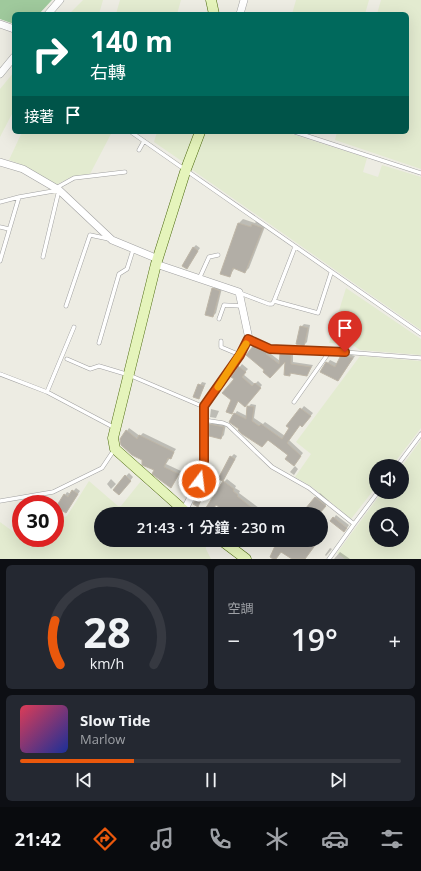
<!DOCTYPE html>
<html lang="zh-TW">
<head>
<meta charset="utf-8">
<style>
  body { margin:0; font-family:"Open Sans","Noto Sans TC",sans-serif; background:#242831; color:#f1f3f6; height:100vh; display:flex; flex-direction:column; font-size:15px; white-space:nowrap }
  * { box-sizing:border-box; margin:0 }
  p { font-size:13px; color:#9ea1a6 }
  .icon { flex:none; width:22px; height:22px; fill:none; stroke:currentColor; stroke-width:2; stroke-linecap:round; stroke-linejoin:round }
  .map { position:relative; height:559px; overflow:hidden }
  .sheet { display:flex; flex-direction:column; gap:6px; padding:6px; background:#0d0f14; flex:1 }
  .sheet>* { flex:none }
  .top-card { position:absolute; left:12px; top:12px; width:397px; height:122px; border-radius:6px; box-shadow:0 4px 16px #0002; background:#00695c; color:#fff; overflow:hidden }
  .controls { position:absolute; left:369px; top:459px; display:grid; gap:8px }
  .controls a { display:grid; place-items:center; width:40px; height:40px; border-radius:50%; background:#171b24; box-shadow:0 4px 16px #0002; font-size:20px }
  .speed { position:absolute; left:12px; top:495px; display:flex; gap:8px; font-size:20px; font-weight:700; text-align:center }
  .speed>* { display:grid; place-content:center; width:52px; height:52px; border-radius:50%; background:#171b24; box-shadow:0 4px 16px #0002; line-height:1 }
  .speed .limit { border:6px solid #d22; background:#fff; color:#111 }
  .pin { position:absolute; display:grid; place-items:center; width:34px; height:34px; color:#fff; margin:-41px -17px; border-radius:50% 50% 50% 0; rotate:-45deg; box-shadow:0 0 4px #0007 }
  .pin .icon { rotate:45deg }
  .me { position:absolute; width:44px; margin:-22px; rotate:15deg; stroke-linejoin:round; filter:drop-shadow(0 0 3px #0008) }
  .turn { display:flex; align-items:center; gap:14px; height:84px; padding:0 12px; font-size:18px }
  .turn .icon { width:52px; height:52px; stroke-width:2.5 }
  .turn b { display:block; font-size:28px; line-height:34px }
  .then { display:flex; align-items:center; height:38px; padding:0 12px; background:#0003; gap:8px; font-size:15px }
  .big { font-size:30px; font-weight:600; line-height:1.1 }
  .sheet .card { flex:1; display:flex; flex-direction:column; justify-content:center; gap:6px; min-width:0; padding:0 14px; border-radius:6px; background:#242831 }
  .sheet .dial { align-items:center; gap:0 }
  .dial svg { height:104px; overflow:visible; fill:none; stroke:#363941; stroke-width:7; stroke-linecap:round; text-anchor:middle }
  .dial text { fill:#f1f3f6; stroke:none }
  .song { display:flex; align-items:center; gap:12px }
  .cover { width:48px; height:48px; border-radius:6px; background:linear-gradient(135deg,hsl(350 70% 55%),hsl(230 70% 35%)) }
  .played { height:4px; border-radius:2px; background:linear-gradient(90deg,#ea580c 30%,#363941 30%) }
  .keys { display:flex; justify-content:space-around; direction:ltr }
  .heat { display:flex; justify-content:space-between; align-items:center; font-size:22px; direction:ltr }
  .sheet .tiles { flex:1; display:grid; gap:6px; grid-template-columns:1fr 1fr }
  .card:last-child { grid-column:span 2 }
  .trip { position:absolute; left:94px; top:507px; width:234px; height:40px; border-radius:20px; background:#171b24; box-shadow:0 4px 16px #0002; font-weight:600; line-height:40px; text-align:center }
  .tabs { display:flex; height:64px; justify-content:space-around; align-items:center; background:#090b0e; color:#9ea1a6 }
  .tabs .icon { width:28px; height:28px }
  .tabs .current { color:#ea580c }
  .tabs b { font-size:18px; color:#f1f3f6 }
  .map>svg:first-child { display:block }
  .farmland { fill:#e3ebd0; fill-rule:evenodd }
  .forest { fill:#9fc99c }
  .shadow { fill:#0003 }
  .building { fill:#b2aea6; stroke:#beb6a7 }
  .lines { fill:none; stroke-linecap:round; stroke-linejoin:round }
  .lane-casing { stroke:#a1a1a1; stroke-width:4.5 }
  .street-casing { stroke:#a1a1a1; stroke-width:8 }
  .secondary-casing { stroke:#4c6a0e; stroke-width:11 }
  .lane { stroke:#fff; stroke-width:3.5 }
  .street { stroke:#fff; stroke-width:7 }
  .secondary { stroke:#e5f4bb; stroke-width:10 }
  .route-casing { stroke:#983908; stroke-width:10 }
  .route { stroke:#ea580c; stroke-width:7 }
  .slow { stroke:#f59e0b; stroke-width:7 }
</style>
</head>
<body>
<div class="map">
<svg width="421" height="559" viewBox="0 0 421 559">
  <rect width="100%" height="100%" fill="#edece3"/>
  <path class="farmland" d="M83,0H103L99,14H69Z
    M120,0H181L177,14H116Z
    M296,0H369L365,14H292Z
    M381,0H421V169L335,140L337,132H407V14H377Z
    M14,72V110L0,137V89Z
    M22,132H112L90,174L71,177L56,185L25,166L9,160Z
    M157,132H194L183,162L154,142Z
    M204,132H286L367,158L363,172L378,177L382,165L421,177V330L191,169Z
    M346,288L421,339V355L360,350L351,344L329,343Z
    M360,356L421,361V428L392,466H376V487L351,519L312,487L295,477L311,454L296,442Z
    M421,440V559H345L337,553L382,492H402V466ZM376,514H402V540H376Z
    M89,481L118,506H121L141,481L179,514H101V540H205L206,549L211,559H0V522L26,541H31L34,538H55V514L57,512L65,517L67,516Z"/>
  <path class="forest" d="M0,0H52L39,14H14V24L0,19Z"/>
  <path class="shadow" d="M243,219L255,223L257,221L266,224L249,268L245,272L235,268L229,276L221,273L239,223Z
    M196,245L200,248L187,267L193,248Z
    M216,286L222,288L216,313L213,316V289Z
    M304,324L310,325L307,342L304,345L301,327Z
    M257,343L269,349L267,351L280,361L281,355L283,353H293V362L313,365L309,372H292L290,375L286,359L270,377L254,345Z
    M345,353L355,356L338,380L322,371L330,360L338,364Z
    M242,364L248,369L243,374L255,384L258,381L262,385L248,403L238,400L232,413L236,379L232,377Z
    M202,382L206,383L199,398L194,396Z
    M251,404L256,405L254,418L263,424L265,422L285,436L291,428L288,426L304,406L313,413L305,423L300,424L289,440L303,453L296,462L235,414L237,411L247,416L248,407Z
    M211,409L219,411L216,418L210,417Z
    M213,422L226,424L224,435L221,438L210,425Z
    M129,428L140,436L143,433L176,449L166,464L181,471L171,487L156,469L143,459L127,431Z
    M234,454L237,456L223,480L231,457Z
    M295,466L298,469L294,475L290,472Z
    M129,473L133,477L122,491L126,476Z
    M111,479L116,484L111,489L107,484Z
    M227,479L236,486L235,488L240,491L239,493L263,511L266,508L270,512L268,514H243L224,482Z
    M206,482L209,484L198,506L204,485Z
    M76,488L80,491L66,512L65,495L67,492L71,494Z
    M320,493L329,501L319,514H302Z
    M336,515L349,525L347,528L334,518Z
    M330,548L332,549L326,556L325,555Z
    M340,552L350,559H334Z"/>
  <path class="building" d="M238,223L251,227L252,224L263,228L245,273L233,268L230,277L220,274Z
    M193,247L198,251L187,269L182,266Z
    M212,288L220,291L213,317L205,315Z
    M300,326L308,328L304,346L296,344Z
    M254,345L267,351L266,354L279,364L280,354L291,355V364L311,367L307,376L290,373V376L284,375L285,362L270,378L263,372L264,370L246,355Z
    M341,355L353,358L338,381L320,372L326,362L335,367Z
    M238,366L246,372L242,377L252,386L255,383L261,388L245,407L238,401L232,414L226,412L231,400L222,393L234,379L231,377Z
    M198,384L204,386L199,399L193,397Z
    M247,406L254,407L252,421L259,426L261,424L282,439L289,428L286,426L300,408L311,416L302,427L300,425L287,443L301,456L294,466L285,459L288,455L268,440L262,447L242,434L238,430L239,429L229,422L234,413L246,419Z
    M209,424L224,427L221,439L209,436Z
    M126,430L137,439L139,435L174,452L171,459L168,458L164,467L179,474L171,488L152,474L154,470L142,465V460L132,455L121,445L120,439Z
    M230,456L235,459L223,481L218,479Z
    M125,475L131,481L119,495L113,490Z
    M223,481L234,489L233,491L238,495L237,496L260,514H239L227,509L225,511L216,505L210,514H202Z
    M203,484L207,486L198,507L193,504Z
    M72,490L78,494L66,513L56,507L64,494L68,497Z
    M315,497L326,506L319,514H301Z
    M333,517L347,528L344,532L330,521Z
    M268,540H319L305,559H292L281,552L276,559H273L270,557L275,546Z"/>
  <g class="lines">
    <defs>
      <path id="lane" d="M131,132L421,334
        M295,132L421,173
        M139,150L144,141
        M56,188L74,178L125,172
        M0,202L19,197
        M0,227L9,229
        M0,261L19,197L59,190L43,257
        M199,279L209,257L218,255
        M240,293L269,304H272L274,301L318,313L331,273
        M274,301L295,247
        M66,306L90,235L109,239
        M219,319L224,305L241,306
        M249,339L270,349L330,351L421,358
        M221,341V347L240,355
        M99,343L119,274L127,269L133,250
        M67,359L90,369L99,366L129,375L204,407
        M0,374L47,392L115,428
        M47,392L74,327
        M294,402L330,351
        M203,420L223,423L228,425L272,467L309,488L354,524L378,492
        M397,466L421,434
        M0,501L53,492L102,468L114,450
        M329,559L354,524"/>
      <path id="street" d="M48,14L60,0
        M240,14L244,0
        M0,24L14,29
        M0,74L14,57
        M0,162L23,169L59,190L112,240L158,259
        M156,264L239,292L249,339L240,355L204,407V461L199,481L184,511"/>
      <path id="secondary" d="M211,0L214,14
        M188,514L115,449L113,438L156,264L186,169L200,132
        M221,540L246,559"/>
    </defs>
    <use href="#lane" class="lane-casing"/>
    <use href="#street" class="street-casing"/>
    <use href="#secondary" class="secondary-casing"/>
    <use href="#lane" class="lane"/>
    <use href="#street" class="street"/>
    <use href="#secondary" class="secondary"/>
  </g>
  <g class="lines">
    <defs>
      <path id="route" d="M199,481L204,461V406L240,355L248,339L270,349L345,352"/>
    </defs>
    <use href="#route" class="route-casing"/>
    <use href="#route" class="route"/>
    <path class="slow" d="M218,387L246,344"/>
  </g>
</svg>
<div class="controls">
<a><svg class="icon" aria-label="sound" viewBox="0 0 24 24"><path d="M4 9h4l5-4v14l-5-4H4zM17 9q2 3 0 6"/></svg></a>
<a><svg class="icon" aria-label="search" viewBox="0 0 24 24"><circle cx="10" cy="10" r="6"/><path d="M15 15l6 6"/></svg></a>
</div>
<div class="speed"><div class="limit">30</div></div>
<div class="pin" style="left:345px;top:352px;background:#d93025"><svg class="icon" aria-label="arrive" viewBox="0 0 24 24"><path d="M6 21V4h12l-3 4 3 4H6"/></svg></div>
<svg class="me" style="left:199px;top:481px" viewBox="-20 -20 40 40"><circle r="17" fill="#ea580c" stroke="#fff" stroke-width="3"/><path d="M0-11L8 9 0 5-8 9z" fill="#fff"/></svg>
<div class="trip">21:43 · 1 分鐘 · 230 m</div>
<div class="top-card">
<div class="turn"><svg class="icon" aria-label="right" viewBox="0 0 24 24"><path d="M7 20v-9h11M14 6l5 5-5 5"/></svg><div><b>140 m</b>右轉</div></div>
<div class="then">接著<svg class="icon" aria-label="arrive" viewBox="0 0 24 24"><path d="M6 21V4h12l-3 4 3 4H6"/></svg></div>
</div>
</div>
<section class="sheet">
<div class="tiles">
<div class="card dial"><svg viewBox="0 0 100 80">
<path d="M14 69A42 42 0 1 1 86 69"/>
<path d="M14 69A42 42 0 0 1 10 35" stroke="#ea580c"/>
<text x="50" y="56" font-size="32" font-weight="700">28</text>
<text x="50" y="72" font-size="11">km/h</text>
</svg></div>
<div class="card"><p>空調</p>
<div class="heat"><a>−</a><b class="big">19°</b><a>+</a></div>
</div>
<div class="card">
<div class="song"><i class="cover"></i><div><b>Slow Tide</b><p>Marlow</p></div></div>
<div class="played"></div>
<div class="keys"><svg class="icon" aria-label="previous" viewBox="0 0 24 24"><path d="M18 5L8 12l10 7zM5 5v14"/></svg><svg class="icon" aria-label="pause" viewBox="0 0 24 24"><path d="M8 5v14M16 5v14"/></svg><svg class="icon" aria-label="next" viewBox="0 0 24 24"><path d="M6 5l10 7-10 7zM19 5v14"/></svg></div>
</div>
</div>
</section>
<nav class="tabs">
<b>21:42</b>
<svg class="icon current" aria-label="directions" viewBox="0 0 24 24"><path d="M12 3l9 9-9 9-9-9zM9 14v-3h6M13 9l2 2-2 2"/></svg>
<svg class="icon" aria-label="music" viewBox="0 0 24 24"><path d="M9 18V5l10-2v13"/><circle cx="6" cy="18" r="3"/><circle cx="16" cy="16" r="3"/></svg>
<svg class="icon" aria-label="phone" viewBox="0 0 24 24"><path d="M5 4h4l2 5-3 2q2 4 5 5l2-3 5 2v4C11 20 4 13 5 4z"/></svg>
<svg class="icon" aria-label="climate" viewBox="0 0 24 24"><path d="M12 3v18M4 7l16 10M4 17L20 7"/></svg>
<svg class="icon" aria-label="car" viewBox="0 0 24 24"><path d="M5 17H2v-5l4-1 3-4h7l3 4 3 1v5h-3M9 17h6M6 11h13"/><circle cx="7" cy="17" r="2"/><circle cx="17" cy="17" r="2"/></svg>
<svg class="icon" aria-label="filters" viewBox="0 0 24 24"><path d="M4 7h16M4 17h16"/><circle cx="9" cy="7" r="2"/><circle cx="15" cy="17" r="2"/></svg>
</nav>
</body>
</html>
